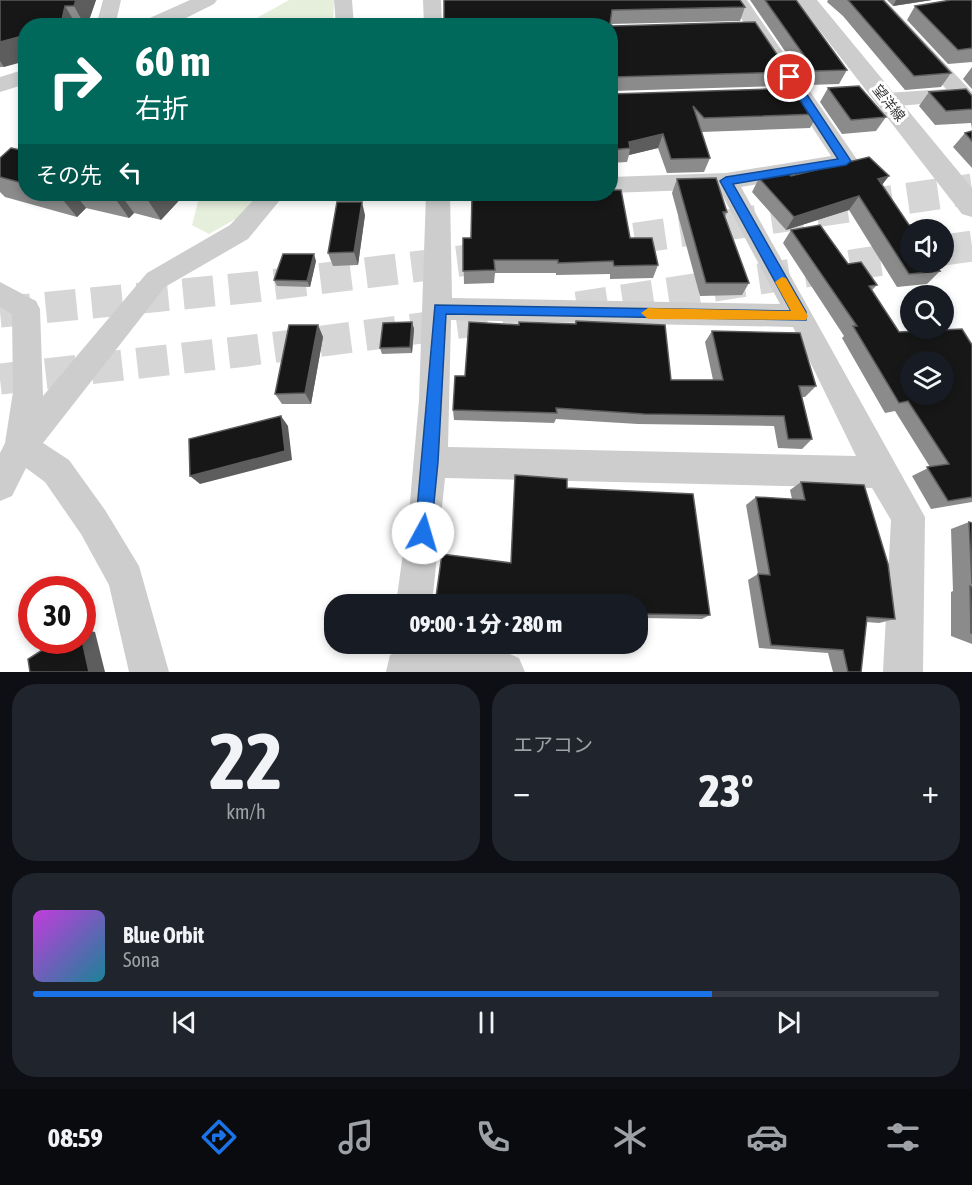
<!DOCTYPE html>
<html lang="ja">
<head>
<meta charset="utf-8">
<style>
  body { margin:0; font-family:"Asap Condensed","Noto Sans JP",sans-serif; background:#20242c; color:#f1f3f6; height:100vh; display:flex; flex-direction:column; font-size:22px; white-space:nowrap }
  * { box-sizing:border-box; margin:0 }
  p { font-size:20px; color:#9ea1a6 }
  .icon { flex:none; width:33px; height:33px; fill:none; stroke:currentColor; stroke-width:2; stroke-linecap:round; stroke-linejoin:round }
  .map { position:relative; height:672px; overflow:hidden }
  .side { display:flex; flex-direction:column; gap:12px; padding:12px; background:#0d0f14; flex:1 }
  .side>* { flex:none }
  .hud { position:absolute; left:18px; top:18px; width:600px; height:183px; border-radius:24px; box-shadow:0 3px 9px #0003; background:#00695c; color:#fff; overflow:hidden }
  .controls { position:absolute; left:900px; top:219px; display:grid; gap:12px }
  .controls a { display:grid; place-items:center; width:54px; height:54px; border-radius:50%; background:#171b24; box-shadow:0 3px 9px #0003; font-size:30px }
  .speed { position:absolute; left:18px; top:576px; display:flex; gap:12px; font-size:30px; font-weight:700; text-align:center }
  .speed>* { display:grid; place-content:center; width:78px; height:78px; border-radius:50%; background:#171b24; box-shadow:0 3px 9px #0003; line-height:1 }
  .speed .limit { border:9px solid #d22; background:#fff; color:#111 }
  .pin { position:absolute; display:grid; place-items:center; width:51px; height:51px; color:#fff; margin:-26px; border:3px solid #fff; border-radius:50%; box-shadow:0 2px 6px #0007 }
  .me { position:absolute; width:66px; margin:-33px; rotate:6deg; stroke-linejoin:round; filter:drop-shadow(0 0 4px #0008) }
  .turn { display:flex; align-items:center; gap:21px; height:126px; padding:0 18px; font-size:27px }
  .turn .icon { width:78px; height:78px; stroke-width:2.5 }
  .turn b { display:block; font-size:42px; line-height:51px }
  .then { display:flex; align-items:center; height:57px; padding:0 18px; background:#0003; gap:12px; font-size:22px }
  .big { font-size:45px; font-weight:800; line-height:1.1 }
  .side .tile { flex:1; display:flex; flex-direction:column; justify-content:center; gap:9px; min-width:0; padding:0 21px; border-radius:24px; background:#20242c }
  .side .dial { align-items:center; gap:0 }
  .dial b { font-size:78px; line-height:1 }
  .song { display:flex; align-items:center; gap:18px }
  .cover { width:72px; height:72px; border-radius:9px; background:linear-gradient(135deg,hsl(290 70% 55%),hsl(190 70% 35%)) }
  .played { height:6px; border-radius:3px; background:linear-gradient(90deg,#1a73e8 75%,#363941 75%) }
  .keys { display:flex; justify-content:space-around; direction:ltr }
  .heat { display:flex; justify-content:space-between; align-items:center; font-size:33px; direction:ltr }
  .side .tiles { flex:1; display:grid; gap:12px; grid-template-columns:1fr 1fr }
  .tile:last-child { grid-column:span 2 }
  .trip { position:absolute; left:324px; top:594px; width:324px; height:60px; border-radius:24px; background:#171b24; box-shadow:0 3px 9px #0003; font-weight:800; line-height:60px; text-align:center }
  .menu { display:flex; height:96px; justify-content:space-around; align-items:center; background:#090b0e; color:#9ea1a6 }
  .menu .icon { width:42px; height:42px }
  .menu .current { color:#1a73e8 }
  .menu b { font-size:27px; color:#f1f3f6 }
  .map>svg:first-child { display:block }
  .green { fill:#e6eedc }
  .lines { fill:none; stroke-linecap:round; stroke-linejoin:round }
  .motorway-tunnel { stroke:#d6d6d6; stroke-width:31; stroke-dasharray:31 15; stroke-linecap:butt }
  .minor { fill:#cdcdcd; fill-rule:evenodd }
  .tertiary { fill:#cdcdcd; fill-rule:evenodd }
  .wall { fill:#8b8b8b }
  .shaded-wall { fill:#5d5d5d }
  .building { fill:#171717; stroke:#5d5d5d; stroke-width:1.5; fill-rule:evenodd }
  .route { fill:#1a73e8; stroke:#114b97; stroke-width:1.5 }
  .slow { fill:#f59e0b }
  .labels { text-anchor:middle; dominant-baseline:central; stroke-width:6; stroke-linejoin:round; paint-order:stroke }
  .far-street-label { font-size:14px; fill:#303030; stroke:#fff }
</style>
</head>
<body>
<div class="map">
<svg width="972" height="672" viewBox="0 0 972 672">
  <rect width="100%" height="100%" fill="#fff"/>
  <path class="green" d="M289,0H334L333,25H244Z
    M200,194H263L239,217L209,234L192,225Z"/>
  <g class="lines">
    <path class="motorway-tunnel" d="M589,245L972,189
      M944,250L972,246
      M577,307L910,256
      M0,312L254,287L508,255
      M0,379L246,351L520,315"/>
    <path class="minor" d="M103,0H121L115,26H96Z
      M334,0H352L354,26H336Z
      M423,0H441L442,26H424Z
      M729,0H747L858,161L854,167L846,169L741,187L925,517L923,672H883L891,520L872,488L445,478L432,604H396L410,502L419,400L426,194H450L452,298L780,304L719,189L610,193V177L726,173L831,156ZM451,320L793,327L856,456L448,447Z
      M866,0H885L972,92V112L964,110L956,101L887,107L880,105L876,100L880,95L887,93L946,89Z
      M259,194H285L248,239L165,287L43,443L69,460L105,510L139,566L169,672H129L109,585L81,534L45,482L26,468L12,496L0,501V453L5,443L13,392L12,314L0,307V282L36,301L40,309L43,396L147,273L230,225Z
      M404,650L505,652L519,658L525,672H386L390,655Z"/>
    <path class="tertiary" d="M190,0H217L214,4L170,26H140L143,21Z
      M796,0H817L972,188V217L962,214Z
      M26,69V84L0,92V77Z"/>
  </g>
  <path class="wall" d="M0,0H96L87,26H26L4,67H0Z
    M444,0L745,7L740,21L610,24L613,26L789,72L782,86L612,91L611,94L818,114L810,128L701,132L710,158L704,172L667,173L658,148L629,155L627,162L610,163V26Z
    M750,0H796L847,70L839,84L808,85Z
    M828,0H883L951,73L941,87L905,90L843,16L827,2Z
    M887,0H932L893,6Z
    M972,0V62L948,64L907,20L915,6Z
    M972,67V89L963,79Z
    M828,88L886,117L876,131L842,134L820,102Z
    M929,92L972,96V129L971,123L935,125L919,106Z
    M972,131V168L953,147L965,133Z
    M26,151V194H185L161,220L134,213L129,218L86,208L77,217L5,197L0,192V158Z
    M791,176L882,184L910,230L940,271L927,284L897,287L849,210L786,230L752,192L759,178Z
    M677,179L727,212L725,217L749,283L742,295L700,296L672,193Z
    M365,215L358,265L333,266L328,253Z
    M791,230L848,264L877,285L872,290L899,332L972,345V502L931,509L912,476L930,467L895,411L885,413L842,338L844,336L783,243Z
    M463,238H630L658,265L653,278L610,279V274L556,275V273H495L494,283L464,284Z
    M316,261L310,287L277,286L274,280Z
    M576,321L671,380H713L705,342L712,331L816,386L805,397H802L812,439L802,449L778,448L774,426L638,424L556,419L554,423L454,420L453,410L465,376L519,325L575,324Z
    M412,322L414,329L412,353L382,354L380,348Z
    M318,325L323,337L311,404H282L275,394Z
    M515,475L567,488L710,615L702,619L644,618L640,621H638V604L511,562Z
    M801,482L895,619L879,623L866,622L861,672H833L828,653L759,648L748,580L758,574L746,505L756,497L792,499L790,490Z
    M969,522L972,523V644L951,636V592L953,591L951,529Z"/>
  <path class="shaded-wall" d="M76,0H96L87,26H85L74,6Z
    M896,0H932L893,6Z
    M65,6L77,26H54Z
    M26,35V61L4,67L0,61V42Z
    M663,134L658,148L629,155L630,148L629,142Z
    M889,176L878,190V179Z
    M58,194H75L86,208L77,217Z
    M112,194H120L134,213L129,218Z
    M147,194H185L161,220L145,196Z
    M859,196L849,210L786,230L794,217Z
    M362,202L365,215L358,265L354,252Z
    M314,254L316,261L310,287L307,281Z
    M412,322L414,329L412,353L410,347Z
    M318,325L323,337L311,404L305,393Z
    M281,416L288,426L292,460L200,484L190,476Z
    M82,629L95,632L105,672H89L82,640Z"/>
  <path class="building" d="M0,0H76L74,6H65L62,20L54,26H26V35L0,42Z
    M444,0H740L745,7L612,10L610,24L613,26L755,22L789,72L613,77L611,94L801,88L818,114L704,118L693,106L710,158L671,159L663,134L629,142L630,148L610,150V26H444Z
    M765,0H796L847,70L815,71Z
    M848,0H883L951,73L914,76Z
    M951,0H972V48L958,50L915,6Z
    M154,19L191,26H147Z
    M859,86L886,117L851,120L828,88Z
    M966,89L972,96V109L946,111L929,92Z
    M972,131V141L965,133Z
    M11,148L26,151V184L0,177V158Z
    M869,157L889,176L878,179L909,225L916,224L920,230H910V262H934L940,271L909,274L859,196L794,217L759,178L785,170L791,176Z
    M716,178L727,212H723L749,283H706L677,179Z
    M610,190H621L630,238H652L658,265L614,266L613,261L558,263V260H494L495,270L463,271V238H471L472,194H610Z
    M135,194H147L145,196Z
    M337,202H362L354,252L328,253Z
    M820,225L848,264L861,262L877,285L869,286L899,332L962,329L972,345V497L948,501L927,467L949,464L908,401L899,403L853,326H857L791,230ZM910,362H944V394H910Z
    M283,254H314L307,281L274,280Z
    M576,321L665,325L671,380H723L712,331L800,333L816,386H799L812,439H788L784,416L644,414L556,408L557,413L453,410L455,376H465L469,322L519,325V322L576,324Z
    M412,322L410,347L380,348L383,323Z
    M289,325H318L305,393L275,394Z
    M281,416L285,451L190,476L189,439Z
    M515,475L567,479V488L693,494L710,615L646,614V617H638V604H435L442,554L511,563Z
    M801,482L864,485L888,564L895,619L867,617L861,672H848L843,650L771,645L758,574L770,575L756,497L805,500Z
    M969,522L972,523V584Z
    M970,586L972,587V633H971Z
    M58,640H82L89,672H30L28,659Z"/>
  <path class="route" d="M787,75H794L851,161L846,165L733,184L806,312V320L446,314L438,462L431,533L429,539L423,541L417,539L415,533L435,305L791,311L720,181L726,177L838,159L785,77Z"/>
  <path class="slow" d="M782,277L786,278L808,316L806,320L648,319L641,313L648,308L791,311L775,282Z"/>
  <g class="labels">
    <g class="far-street-label">
      <text transform="translate(889 103) rotate(51)">望洋線</text>
    </g>
  </g>
</svg>
<div class="controls">
<a><svg class="icon" aria-label="sound" viewBox="0 0 24 24"><path d="M4 9h4l5-4v14l-5-4H4zM17 9q2 3 0 6"/></svg></a>
<a><svg class="icon" aria-label="search" viewBox="0 0 24 24"><circle cx="10" cy="10" r="6"/><path d="M15 15l6 6"/></svg></a>
<a><svg class="icon" aria-label="layers" viewBox="0 0 24 24"><path d="M12 4l9 5-9 5-9-5zM3 14l9 5 9-5"/></svg></a>
</div>
<div class="speed"><div class="limit">30</div></div>
<div class="pin" style="left:790px;top:77px;background:#d93025"><svg class="icon" aria-label="arrive" viewBox="0 0 24 24"><path d="M6 21V4h12l-3 4 3 4H6"/></svg></div>
<svg class="me" style="left:423px;top:533px" viewBox="-20 -20 40 40"><circle r="19" fill="#fff"/><path d="M0-13L10 11 0 6-10 11z" fill="#1a73e8"/></svg>
<div class="trip">09:00 · 1 分 · 280 m</div>
<div class="hud">
<div class="turn"><svg class="icon" aria-label="right" viewBox="0 0 24 24"><path d="M7 20v-9h11M14 6l5 5-5 5"/></svg><div><b>60 m</b>右折</div></div>
<div class="then">その先<svg class="icon" aria-label="left" viewBox="0 0 24 24"><path d="M17 20v-9H6M10 6l-5 5 5 5"/></svg></div>
</div>
</div>
<section class="side">
<div class="tiles">
<div class="tile dial"><b>22</b><p>km/h</p></div>
<div class="tile"><p>エアコン</p>
<div class="heat"><a>−</a><b class="big">23°</b><a>+</a></div>
</div>
<div class="tile">
<div class="song"><i class="cover"></i><div><b>Blue Orbit</b><p>Sona</p></div></div>
<div class="played"></div>
<div class="keys"><svg class="icon" aria-label="previous" viewBox="0 0 24 24"><path d="M18 5L8 12l10 7zM5 5v14"/></svg><svg class="icon" aria-label="pause" viewBox="0 0 24 24"><path d="M8 5v14M16 5v14"/></svg><svg class="icon" aria-label="next" viewBox="0 0 24 24"><path d="M6 5l10 7-10 7zM19 5v14"/></svg></div>
</div>
</div>
</section>
<nav class="menu">
<b>08:59</b>
<svg class="icon current" aria-label="directions" viewBox="0 0 24 24"><path d="M12 3l9 9-9 9-9-9zM9 14v-3h6M13 9l2 2-2 2"/></svg>
<svg class="icon" aria-label="music" viewBox="0 0 24 24"><path d="M9 18V5l10-2v13"/><circle cx="6" cy="18" r="3"/><circle cx="16" cy="16" r="3"/></svg>
<svg class="icon" aria-label="phone" viewBox="0 0 24 24"><path d="M5 4h4l2 5-3 2q2 4 5 5l2-3 5 2v4C11 20 4 13 5 4z"/></svg>
<svg class="icon" aria-label="climate" viewBox="0 0 24 24"><path d="M12 3v18M4 7l16 10M4 17L20 7"/></svg>
<svg class="icon" aria-label="car" viewBox="0 0 24 24"><path d="M5 17H2v-5l4-1 3-4h7l3 4 3 1v5h-3M9 17h6M6 11h13"/><circle cx="7" cy="17" r="2"/><circle cx="17" cy="17" r="2"/></svg>
<svg class="icon" aria-label="filters" viewBox="0 0 24 24"><path d="M4 7h16M4 17h16"/><circle cx="9" cy="7" r="2"/><circle cx="15" cy="17" r="2"/></svg>
</nav>
</body>
</html>
